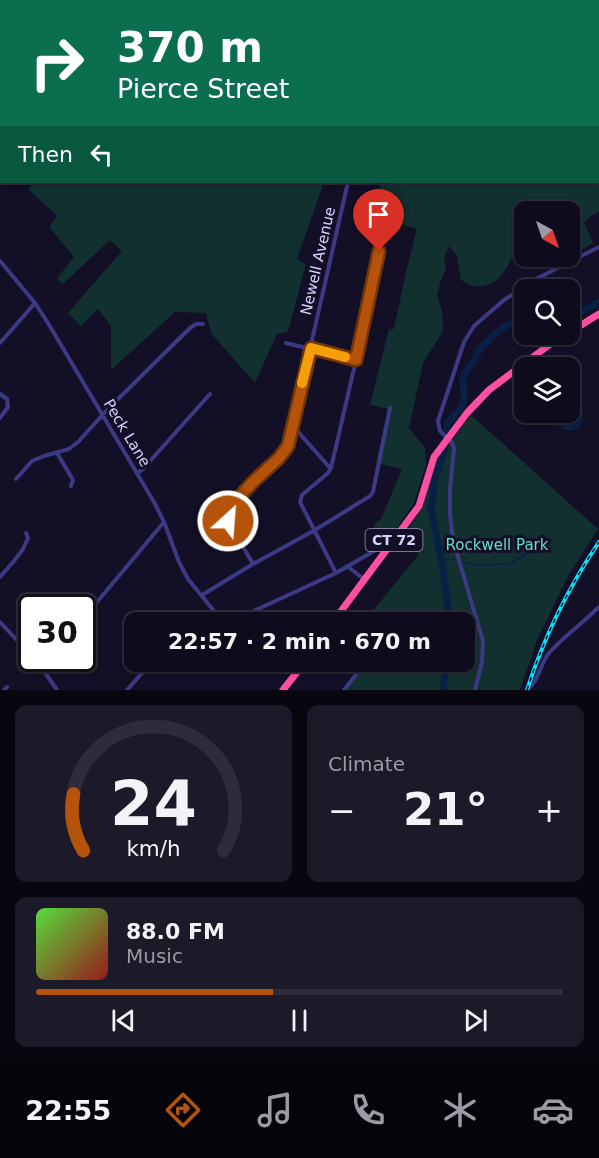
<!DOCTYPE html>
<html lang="en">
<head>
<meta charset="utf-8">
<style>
  body { margin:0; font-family:"DejaVu Sans",sans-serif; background:#1c1929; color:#f1f3f6; height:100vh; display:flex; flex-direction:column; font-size:22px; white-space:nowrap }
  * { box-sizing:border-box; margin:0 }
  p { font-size:20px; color:#9b9ba3 }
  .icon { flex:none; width:33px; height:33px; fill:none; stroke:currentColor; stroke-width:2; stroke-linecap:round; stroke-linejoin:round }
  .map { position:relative; height:690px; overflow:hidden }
  .sheet { display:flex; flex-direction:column; gap:15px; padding:15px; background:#08060f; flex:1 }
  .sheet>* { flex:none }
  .guide { position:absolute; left:0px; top:0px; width:600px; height:183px; box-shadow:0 2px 4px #0004,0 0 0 2px #2e2b3b; background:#0b6e4f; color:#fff; overflow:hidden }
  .needle { width:39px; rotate:140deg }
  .fabs { position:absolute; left:514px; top:201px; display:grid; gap:12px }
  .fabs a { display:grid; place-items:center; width:66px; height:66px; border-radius:12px; background:#0e0b1c; box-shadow:0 2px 4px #0004,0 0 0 2px #2e2b3b; font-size:30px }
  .speed { position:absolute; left:18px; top:594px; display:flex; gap:12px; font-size:30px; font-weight:700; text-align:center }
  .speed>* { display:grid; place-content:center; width:78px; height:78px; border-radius:50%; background:#0e0b1c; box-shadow:0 2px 4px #0004,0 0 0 2px #2e2b3b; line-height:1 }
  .speed .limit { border:3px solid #111; border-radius:9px; background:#fff; color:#111 }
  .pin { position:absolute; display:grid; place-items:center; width:51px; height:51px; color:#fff; margin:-62px -26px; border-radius:50% 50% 50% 0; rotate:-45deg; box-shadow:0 0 6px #0007 }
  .pin .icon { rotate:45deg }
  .me { position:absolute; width:66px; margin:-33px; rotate:26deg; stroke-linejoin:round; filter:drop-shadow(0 0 4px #0008) }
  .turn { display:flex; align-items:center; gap:21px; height:126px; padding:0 18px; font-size:27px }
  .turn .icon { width:78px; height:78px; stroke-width:2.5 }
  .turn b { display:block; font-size:42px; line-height:51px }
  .then { display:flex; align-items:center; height:57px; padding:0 18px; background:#0003; gap:12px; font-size:22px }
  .big { font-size:45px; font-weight:700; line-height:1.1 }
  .sheet .card { flex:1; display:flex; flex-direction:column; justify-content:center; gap:9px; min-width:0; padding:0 21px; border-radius:12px; background:#1c1929 }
  .sheet .dial { align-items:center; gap:0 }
  .dial svg { height:156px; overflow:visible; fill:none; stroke:#2e2b3b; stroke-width:7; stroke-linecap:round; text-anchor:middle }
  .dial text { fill:#f1f3f6; stroke:none }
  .song { display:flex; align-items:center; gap:18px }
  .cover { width:72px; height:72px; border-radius:9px; background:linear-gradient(135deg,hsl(110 70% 55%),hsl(0 70% 35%)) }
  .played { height:6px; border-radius:3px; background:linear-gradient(90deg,#b45309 45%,#2e2b3b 45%) }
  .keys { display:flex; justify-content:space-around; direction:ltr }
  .heat { display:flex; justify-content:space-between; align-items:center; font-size:33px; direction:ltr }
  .sheet .tiles { flex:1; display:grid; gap:15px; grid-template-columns:1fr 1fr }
  .card:last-child { grid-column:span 2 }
  .trip { position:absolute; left:124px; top:612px; width:351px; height:60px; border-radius:12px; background:#0e0b1c; box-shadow:0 2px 4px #0004,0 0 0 2px #2e2b3b; font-weight:700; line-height:60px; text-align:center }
  .tab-bar { display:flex; height:96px; justify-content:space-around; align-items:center; background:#06040b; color:#9b9ba3 }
  .tab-bar .icon { width:42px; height:42px }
  .tab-bar .selected { color:#b45309 }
  .tab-bar b { font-size:27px; color:#f1f3f6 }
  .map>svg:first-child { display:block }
  .green { fill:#12302f }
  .water { fill:#0a1f44 }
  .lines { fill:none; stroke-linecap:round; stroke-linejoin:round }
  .stream { stroke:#0a1f44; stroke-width:1.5 }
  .river { stroke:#0a1f44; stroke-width:7 }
  .street { stroke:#3d3a85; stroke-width:4 }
  .highway { stroke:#ff4fa3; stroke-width:7 }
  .rail-casing { stroke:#00e5ff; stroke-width:4 }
  .rail { stroke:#130f26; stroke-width:1.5; stroke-dasharray:4.5; stroke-linecap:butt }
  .route-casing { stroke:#753606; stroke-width:15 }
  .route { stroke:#b45309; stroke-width:10 }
  .slow { stroke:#f59e0b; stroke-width:10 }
  .labels { text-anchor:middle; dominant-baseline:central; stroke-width:6; stroke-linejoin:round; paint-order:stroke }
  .shield { fill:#130f26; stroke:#9e99be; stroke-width:1.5 }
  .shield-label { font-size:14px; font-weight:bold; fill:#d9d4ff }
  .street-label { font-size:15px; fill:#d9d4ff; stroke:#130f26 }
  .park-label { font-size:15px; fill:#5fe0c0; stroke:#130f26 }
</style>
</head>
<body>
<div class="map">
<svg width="599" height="690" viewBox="0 0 599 690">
  <rect width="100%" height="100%" fill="#130f26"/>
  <path class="green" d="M250,0H599V19L598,2H254Z
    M599,146V212L594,214L584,222L593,243L579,251L570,243V212H525V253L513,254C507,271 495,289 474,286C470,285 465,282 461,280L457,256L449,246L444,258L446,269L440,283L437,295L442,310L443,331L423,363L409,428L425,448L426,465L414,503L389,540L379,534L373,525L381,519L402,469L376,463L388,409L370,405L389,329H394L406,272L417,229L373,215L381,182H598Z
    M33,182H324L297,259L306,264L288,332L277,334L255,383L211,333L206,313L175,312L111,370V326L98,309L81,326L68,313L122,251L110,240L63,284L57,278L74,257L49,227L57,216L29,190Z
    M471,415L598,529L567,578L537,640L520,690H346L366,662H465V622H364L419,554L399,541L412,524L423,505L434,468L441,456Z"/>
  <path class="water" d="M570,406L579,407C586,414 584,421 579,428L569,431L555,425L552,419L555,413L570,412Z"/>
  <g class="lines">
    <path class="stream" d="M462,562L478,565L509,564L530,552
      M442,563C447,560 450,558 456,560"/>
    <path class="river" d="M570,314H576L599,302
      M450,622L442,563L431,509L435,479L444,451L448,422L459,411L463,403L464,398L463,377L481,348L503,327L525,317
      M443,690L446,662"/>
    <path class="street" d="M0,18L2,21
      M0,28L2,25
      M0,57H2
      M0,140L2,138
      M0,261L35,303L48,323L154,502L164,522L179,562L188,579L223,622
      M0,343L35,303
      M286,343L356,360
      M0,394L7,399L8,407L0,418
      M293,426L330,468
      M57,453L73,480L71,486
      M137,473L142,470L210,394
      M16,479L32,461L44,456L69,449L78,442L107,410L190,328L196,324H203
      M253,564L228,521L227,515L231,506L254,481L279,458L288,446L348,182
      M347,566L365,580
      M336,573L300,502L302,495L328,473L331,468L356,360L383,231
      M0,577L14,561L23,549L28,538L26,533
      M202,595L253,564L315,530L370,496L373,492L390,408
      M82,620L164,522
      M0,622L32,656
      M230,622L336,573L381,547L389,546
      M34,658L44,671L57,690
      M42,668L50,658
      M4,690L7,687
      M127,690L142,673L156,662
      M344,690L366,662
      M475,690L482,662L483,641L453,540L450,514V490L454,448L452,443L440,431L438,421L464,342L474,326L504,300L538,278L599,247
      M527,690C539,681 540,664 549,653C564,636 583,623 599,607"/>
    <path class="highway" d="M570,332L599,314
      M333,622L419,506L434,457L467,413L489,390L549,345L565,334
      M283,690L305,662"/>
    <defs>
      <path id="rail" d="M527,690C544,637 568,588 599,542"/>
    </defs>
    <use href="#rail" class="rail-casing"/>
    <use href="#rail" class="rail"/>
  </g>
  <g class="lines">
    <defs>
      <path id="route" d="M228,521L227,515L231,506L254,481L279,458L288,446L311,348L356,360L379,251"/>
    </defs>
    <use href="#route" class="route-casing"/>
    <use href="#route" class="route"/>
    <path class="slow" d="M302,383L311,348L345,357"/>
  </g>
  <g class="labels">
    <rect class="shield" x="365.5" y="529" width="57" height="22" rx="4.5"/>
    <g class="shield-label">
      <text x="394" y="540">CT 72</text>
    </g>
    <g class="street-label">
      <text transform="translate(318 261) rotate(-77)">Newell Avenue</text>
      <text transform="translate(127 433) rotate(59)">Peck Lane</text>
    </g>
    <g class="park-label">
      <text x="497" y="545">Rockwell Park</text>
    </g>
  </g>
</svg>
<div class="fabs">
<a><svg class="needle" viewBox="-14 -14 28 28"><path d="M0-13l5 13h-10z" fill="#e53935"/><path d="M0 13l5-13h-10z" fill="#9b9ba3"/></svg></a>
<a><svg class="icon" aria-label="search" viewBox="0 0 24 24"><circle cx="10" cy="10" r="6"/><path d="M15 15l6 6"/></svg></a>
<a><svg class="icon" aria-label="layers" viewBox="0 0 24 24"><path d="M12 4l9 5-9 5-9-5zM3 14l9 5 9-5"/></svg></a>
</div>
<div class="speed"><div class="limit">30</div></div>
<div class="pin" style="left:379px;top:251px;background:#d93025"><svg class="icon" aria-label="arrive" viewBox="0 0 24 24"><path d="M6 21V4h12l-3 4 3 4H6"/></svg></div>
<svg class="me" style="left:228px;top:521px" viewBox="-20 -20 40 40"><circle r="17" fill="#b45309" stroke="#fff" stroke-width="3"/><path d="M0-11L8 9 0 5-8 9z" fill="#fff"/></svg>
<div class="trip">22:57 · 2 min · 670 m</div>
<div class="guide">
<div class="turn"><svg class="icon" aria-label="right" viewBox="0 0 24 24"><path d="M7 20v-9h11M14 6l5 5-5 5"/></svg><div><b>370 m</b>Pierce Street</div></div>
<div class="then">Then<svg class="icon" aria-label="left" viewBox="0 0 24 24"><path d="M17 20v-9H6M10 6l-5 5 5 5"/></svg></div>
</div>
</div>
<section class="sheet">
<div class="tiles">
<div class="card dial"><svg viewBox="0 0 100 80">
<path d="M14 69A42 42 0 1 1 86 69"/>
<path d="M14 69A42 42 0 0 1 9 40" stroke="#b45309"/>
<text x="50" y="56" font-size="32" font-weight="700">24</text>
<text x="50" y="72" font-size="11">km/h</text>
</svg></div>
<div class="card"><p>Climate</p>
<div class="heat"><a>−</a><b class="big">21°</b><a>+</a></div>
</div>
<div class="card">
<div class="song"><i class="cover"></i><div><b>88.0 FM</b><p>Music</p></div></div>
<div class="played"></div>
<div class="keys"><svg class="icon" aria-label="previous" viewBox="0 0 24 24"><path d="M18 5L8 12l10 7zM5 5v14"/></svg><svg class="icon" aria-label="pause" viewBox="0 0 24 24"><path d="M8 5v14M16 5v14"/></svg><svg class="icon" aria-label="next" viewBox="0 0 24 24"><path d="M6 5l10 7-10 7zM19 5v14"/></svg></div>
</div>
</div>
</section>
<nav class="tab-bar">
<b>22:55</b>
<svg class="icon selected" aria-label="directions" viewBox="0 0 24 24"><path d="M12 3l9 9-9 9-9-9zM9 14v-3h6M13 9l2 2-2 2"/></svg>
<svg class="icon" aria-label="music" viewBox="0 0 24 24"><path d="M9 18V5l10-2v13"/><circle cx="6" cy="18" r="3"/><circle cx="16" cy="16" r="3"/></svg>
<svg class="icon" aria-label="phone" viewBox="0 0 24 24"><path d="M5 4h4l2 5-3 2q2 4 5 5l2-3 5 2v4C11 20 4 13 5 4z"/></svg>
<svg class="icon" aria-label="climate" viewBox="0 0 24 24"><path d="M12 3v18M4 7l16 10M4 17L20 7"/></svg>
<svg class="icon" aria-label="car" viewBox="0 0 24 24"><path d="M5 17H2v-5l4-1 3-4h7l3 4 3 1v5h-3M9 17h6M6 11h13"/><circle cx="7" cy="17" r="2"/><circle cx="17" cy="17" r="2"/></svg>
</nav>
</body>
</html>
